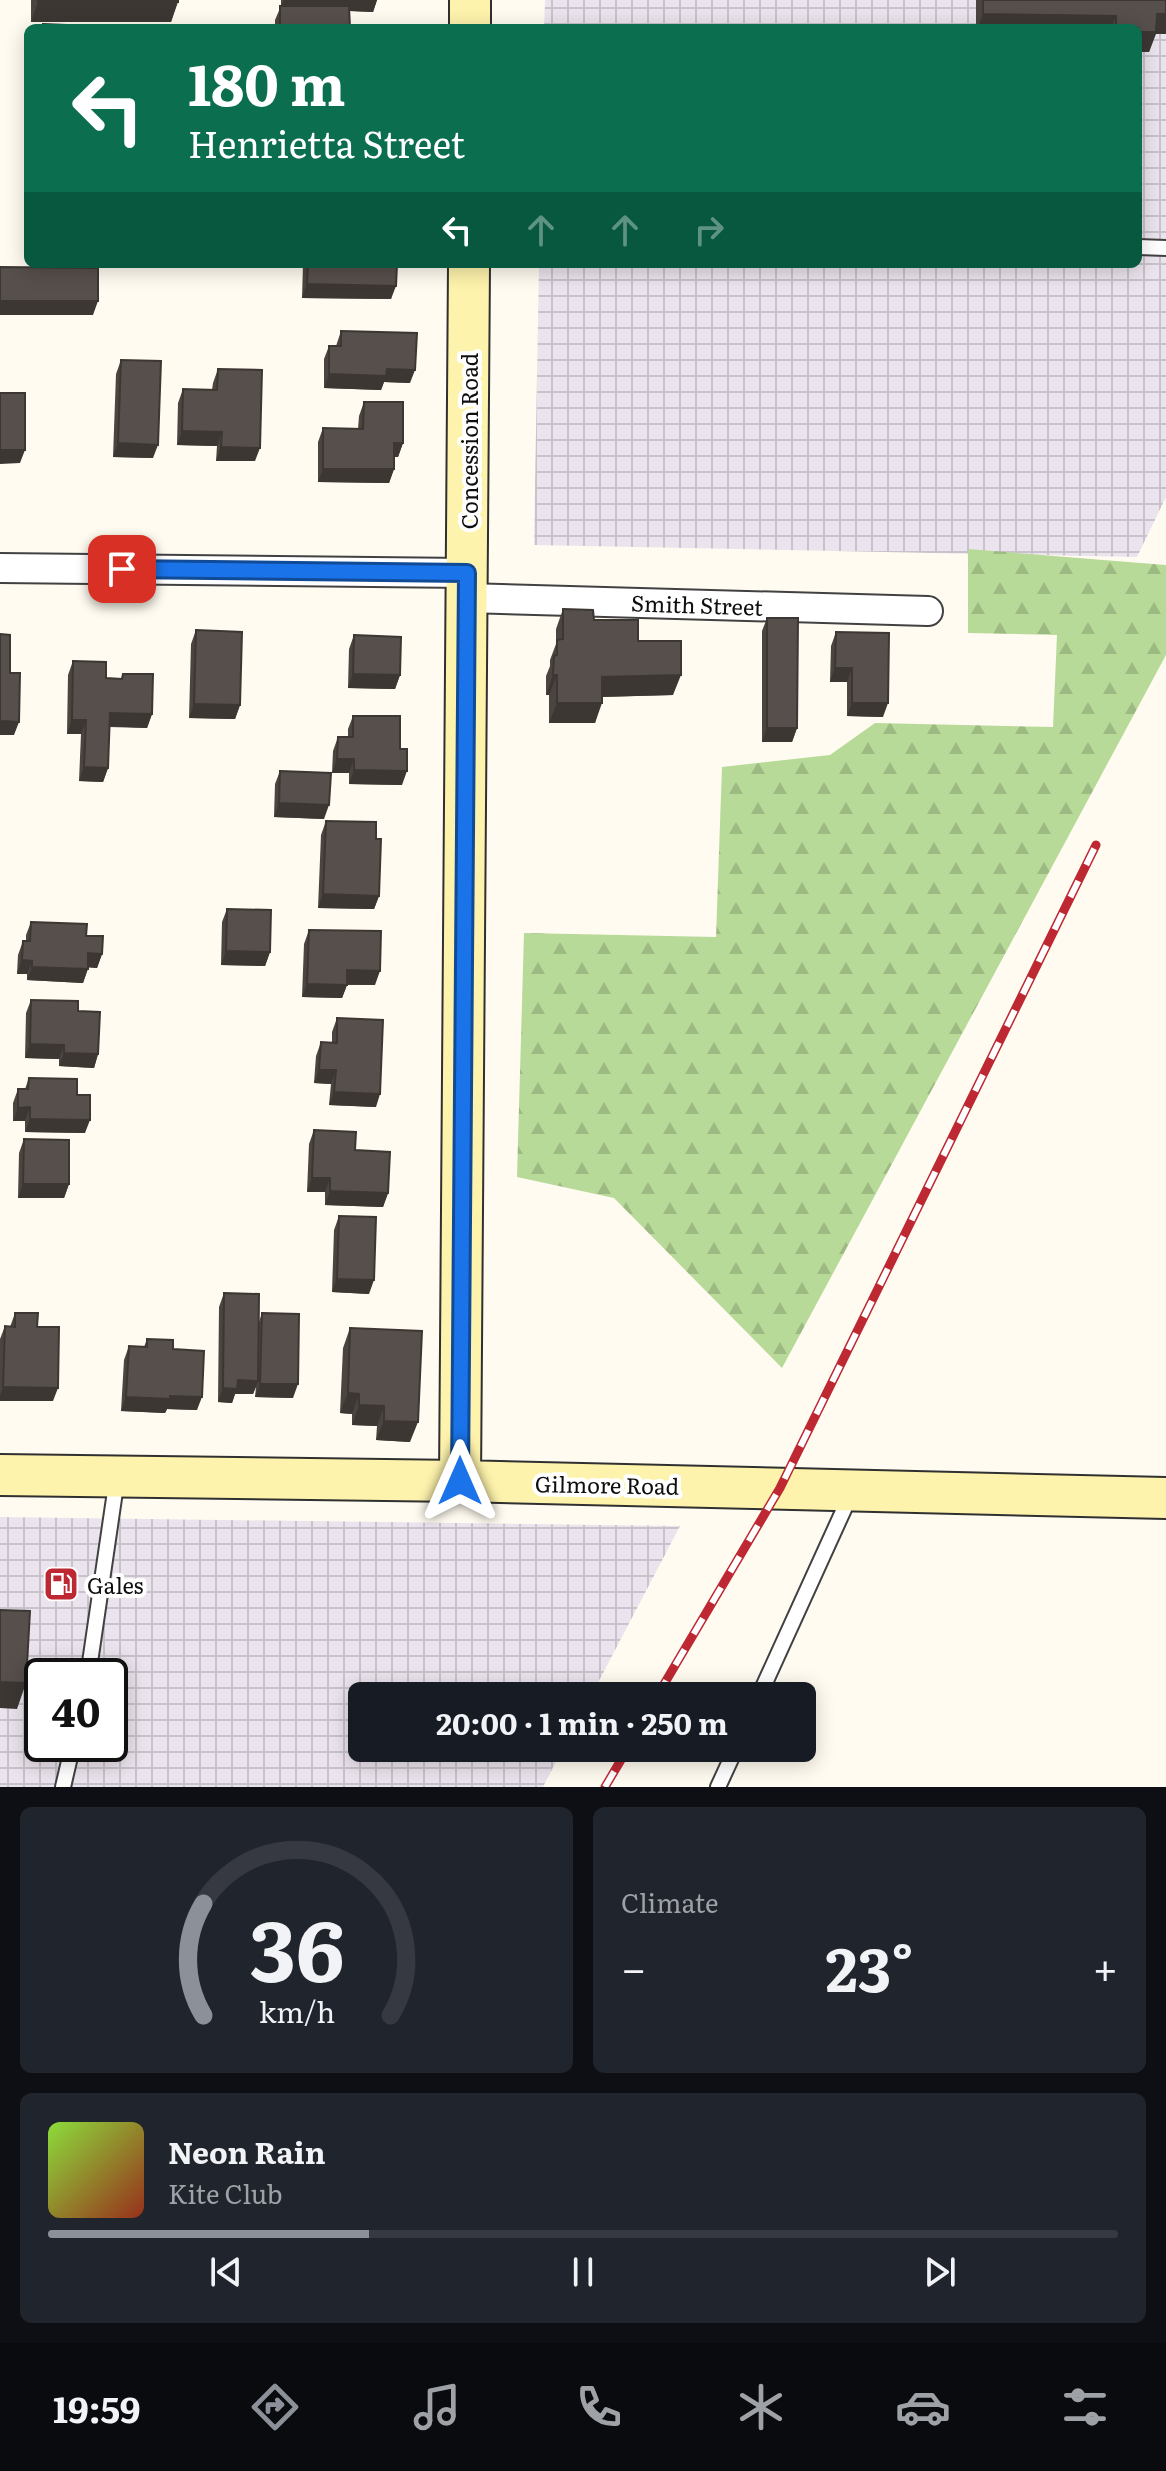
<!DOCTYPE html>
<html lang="en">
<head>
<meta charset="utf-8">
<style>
  body { margin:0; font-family:Literata,serif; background:#20242c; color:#f1f3f6; height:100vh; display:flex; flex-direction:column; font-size:30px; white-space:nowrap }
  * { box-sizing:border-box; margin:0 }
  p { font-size:26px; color:#9ea1a6 }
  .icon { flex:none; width:44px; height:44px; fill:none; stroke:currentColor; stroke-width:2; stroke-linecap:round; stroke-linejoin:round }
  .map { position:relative; height:1787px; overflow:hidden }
  .sheet { display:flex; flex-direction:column; gap:20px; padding:20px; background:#0d0f14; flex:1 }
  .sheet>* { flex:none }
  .guide { position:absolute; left:24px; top:24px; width:1118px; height:244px; border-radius:12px; box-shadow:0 4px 20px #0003; background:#0b6e4f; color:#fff; overflow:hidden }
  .speed { position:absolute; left:24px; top:1658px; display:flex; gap:16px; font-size:40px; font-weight:700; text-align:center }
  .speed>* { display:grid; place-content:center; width:104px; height:104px; border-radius:50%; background:#171b24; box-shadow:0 4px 20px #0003; line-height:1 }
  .speed .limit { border:4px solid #111; border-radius:12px; background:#fff; color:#111 }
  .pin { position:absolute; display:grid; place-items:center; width:68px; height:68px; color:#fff; margin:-34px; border-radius:16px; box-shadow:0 4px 12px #0006 }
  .me { position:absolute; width:88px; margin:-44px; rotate:0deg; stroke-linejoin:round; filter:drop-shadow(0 0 6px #0008) }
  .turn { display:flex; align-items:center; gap:28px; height:168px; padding:0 32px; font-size:36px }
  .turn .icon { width:104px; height:104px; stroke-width:2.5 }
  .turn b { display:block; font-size:56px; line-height:68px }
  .lanes { display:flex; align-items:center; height:76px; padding:0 32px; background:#0003; justify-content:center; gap:40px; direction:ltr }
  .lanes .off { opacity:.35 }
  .big { font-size:60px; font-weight:700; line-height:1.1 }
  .sheet .tile { flex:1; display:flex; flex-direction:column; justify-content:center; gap:12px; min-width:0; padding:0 28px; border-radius:12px; background:#20242c }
  .sheet .dial { align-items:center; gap:0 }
  .dial svg { height:208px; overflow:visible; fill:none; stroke:#363941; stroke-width:7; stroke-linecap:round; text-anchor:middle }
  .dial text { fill:#f1f3f6; stroke:none }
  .song { display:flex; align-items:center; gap:24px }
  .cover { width:96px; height:96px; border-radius:12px; background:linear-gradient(135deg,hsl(90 70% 55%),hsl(10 70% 35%)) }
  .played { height:8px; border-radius:4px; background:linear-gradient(90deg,#8c9099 30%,#363941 30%) }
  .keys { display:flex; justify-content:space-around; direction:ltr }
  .heat { display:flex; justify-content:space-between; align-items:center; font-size:44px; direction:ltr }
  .sheet .tiles { flex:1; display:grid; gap:20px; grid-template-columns:1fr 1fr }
  .tile:last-child { grid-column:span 2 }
  .trip { position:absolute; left:348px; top:1682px; width:468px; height:80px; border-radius:12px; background:#171b24; box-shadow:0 4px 20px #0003; font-weight:700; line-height:80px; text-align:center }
  .menu { display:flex; height:128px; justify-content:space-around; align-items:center; background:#090b0e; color:#9ea1a6 }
  .menu .icon { width:56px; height:56px }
  .menu .active { color:#8c9099 }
  .menu b { font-size:36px; color:#f1f3f6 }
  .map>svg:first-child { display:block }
  .industrial { fill:url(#industrial-grid); fill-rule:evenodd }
  .forest { fill:url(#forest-firs) }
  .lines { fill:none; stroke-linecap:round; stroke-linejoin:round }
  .lane-casing { stroke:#414141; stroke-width:18 }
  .street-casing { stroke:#414141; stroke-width:32 }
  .secondary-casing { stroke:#303030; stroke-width:44 }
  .lane { stroke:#fff; stroke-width:14 }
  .street { stroke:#fff; stroke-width:28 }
  .secondary { stroke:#fef3ac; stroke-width:40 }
  .rail-casing { stroke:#bd2833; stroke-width:9 }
  .rail { stroke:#fff; stroke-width:6; stroke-dasharray:18; stroke-linecap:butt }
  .wall { fill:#4b4440 }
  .shaded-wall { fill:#3d3734 }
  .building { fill:#574f4b; stroke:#3d3734; stroke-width:2 }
  .route-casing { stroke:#114b97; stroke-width:20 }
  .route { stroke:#1a73e8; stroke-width:14 }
  .labels { text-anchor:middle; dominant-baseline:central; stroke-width:8; stroke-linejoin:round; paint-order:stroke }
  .street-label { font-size:22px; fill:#0e0e0e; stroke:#fff }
  .poi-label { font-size:22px; fill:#0e0e0e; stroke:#fff; text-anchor:start }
</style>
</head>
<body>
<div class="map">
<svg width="1166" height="1787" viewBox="0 0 1166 1787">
  <defs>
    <pattern id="industrial-grid" width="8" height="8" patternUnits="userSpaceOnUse" patternTransform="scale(2)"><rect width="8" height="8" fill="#ebe3ed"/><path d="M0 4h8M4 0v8" fill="none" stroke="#c8c2ca"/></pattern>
    <pattern id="forest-firs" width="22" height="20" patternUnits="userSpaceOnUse" patternTransform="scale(2)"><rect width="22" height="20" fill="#b8da99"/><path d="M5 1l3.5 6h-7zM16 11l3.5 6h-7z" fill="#9dba83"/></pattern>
  </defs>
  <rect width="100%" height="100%" fill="#fffbf0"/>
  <path class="industrial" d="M545,0H1166V497L1137,557L534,545L539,264H1138V28H544Z
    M0,1517L680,1526L591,1696H362V1748H563L543,1787H0ZM42,1676H110V1744H42Z"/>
  <path class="forest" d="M968,549L1166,565V655L782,1368L614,1198L517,1177L524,933L716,937L722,767L830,755L875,723L1053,727L1057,635L968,633Z"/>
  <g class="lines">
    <defs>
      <path id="lane" d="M1138,247L1166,248
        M88,1676L117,1478
        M759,1696L850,1496
        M63,1787L73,1744
        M718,1787L736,1748"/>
      <path id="street" d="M0,568L467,573
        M466,598L928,611"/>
      <path id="secondary" d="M470,28V0
        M0,1475L460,1481L1166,1498
        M460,1481L469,264"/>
    </defs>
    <use href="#lane" class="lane-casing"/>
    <use href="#street" class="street-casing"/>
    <use href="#secondary" class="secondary-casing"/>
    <use href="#lane" class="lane"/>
    <use href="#street" class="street"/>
    <use href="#secondary" class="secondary"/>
    <defs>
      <path id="rail" d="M657,1696L780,1488L1096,845
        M605,1787L628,1748"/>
    </defs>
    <use href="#rail" class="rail-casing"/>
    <use href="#rail" class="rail"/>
  </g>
  <path class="wall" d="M31,0H178L171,22H31Z
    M281,0H377L373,12L350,11V28H275V20L281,6Z
    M976,0H1166L1149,52H1138V28H976Z
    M28,96V134L24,133L25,103Z
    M303,264H397L391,299L302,298Z
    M341,331L410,383L384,382L381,390L324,388V359L329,346H336Z
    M121,360L153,458L113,457L116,374Z
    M218,369L255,461H216L217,446L177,445L178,403L183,389L212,390L213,383Z
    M364,402L403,443L398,457H394V469L389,483L318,482V442L323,428L358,429L359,416Z
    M563,609L594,620L673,695L602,697L595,723H549V695H546V676L550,666V660L556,644V629Z
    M767,618L797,728L792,742H762V631Z
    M196,630L240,705L235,719L189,718L191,644Z
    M836,632L883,717L847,716V682H830L831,646Z
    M354,635L400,675L395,689L348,688L349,649Z
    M73,661L106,678L121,679L123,674L152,714L147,728L109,727L108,768L103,782L79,781L81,734H67L68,675Z
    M353,716L400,749L402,785L349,784V773H332L333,751L338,737H348V729Z
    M280,771L324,819L274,817L275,784Z
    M326,821L376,839L379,896L374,909L318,908L321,835Z
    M227,909L270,952L265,966L221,965L222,922Z
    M31,922L86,936L102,954L97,968L88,967L83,983L27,980V974H17L18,955L23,941H26V935Z
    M309,930L375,985H347L342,998L302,997L304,944Z
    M31,1000L78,1011L98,1054L94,1068L59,1066V1059L25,1058L26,1013Z
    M337,1018L376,1107L329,1105L331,1084L314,1083L316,1056L321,1042L332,1043V1032Z
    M29,1078L77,1095L85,1133L25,1132V1121H13V1103L18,1089H25Z
    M314,1130L388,1193L383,1207L325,1205V1192H307L309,1144Z
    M24,1139L69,1184L64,1198H18L19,1153Z
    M339,1216L369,1294L332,1292L334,1230Z
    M224,1293L259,1322L262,1313L293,1398L255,1397L256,1387L253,1394H235L232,1403L218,1402L219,1307Z
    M15,1313L37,1327L53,1401H0V1339L5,1326L10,1327Z
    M350,1328L410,1442L376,1440L377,1426L352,1425V1414L340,1413L343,1348Z
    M147,1339L173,1349L197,1410L167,1409L165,1413L121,1411L124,1360L129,1346L144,1347Z"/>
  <path class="shaded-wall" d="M284,0H377L373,12L280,8Z
    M38,2H178L171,22H31Z
    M983,14L1116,16L1111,28H978Z
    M1157,14H1166V34H1156L1149,52H1138V32Z
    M307,284L396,286L391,299L302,298Z
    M0,301H98L93,315H0Z
    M387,369L415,370L410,383L384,382L381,390L324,388L329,374Z
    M182,431L222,432L217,446L177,445Z
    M118,443L158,445L153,458L113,457Z
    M394,443H403L398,457H390Z
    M221,447L260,448L255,461H216Z
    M0,450H25L20,463L0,464Z
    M323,469H394L389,483L318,482Z
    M835,668H852L847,682H830Z
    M353,674L400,675L395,689L348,688Z
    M553,675H557L549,695H546Z
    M681,675L673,695L595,697L602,677Z
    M557,703H602L595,723H549Z
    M852,703H888L883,717L847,716Z
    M194,704L240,705L235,719L189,718Z
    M110,713L152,714L147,728L105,726Z
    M72,720H86L81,734H67Z
    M0,721L19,722L14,735H0Z
    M767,728H797L792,742H762Z
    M337,759H354L349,773H332Z
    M84,767L108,768L103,782L79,781Z
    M354,770L407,771L402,785L349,784Z
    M279,803L329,805L324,819L274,817Z
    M323,894L379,896L374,909L318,908Z
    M226,951L270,952L265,966L221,965Z
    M88,953L102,954L97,968L83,967Z
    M22,960L32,961L27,974H17Z
    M32,967L88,969L83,983L27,980Z
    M347,970L380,971L375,985L342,984Z
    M307,984L347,985L342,998L302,997Z
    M30,1044L64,1045L59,1059L25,1058Z
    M64,1053L98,1054L94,1068L59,1066Z
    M319,1070H336L331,1084L314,1083Z
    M334,1092L380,1094L376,1107L329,1105Z
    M30,1107L25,1121H13L18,1108Z
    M30,1119L90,1120L85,1133L25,1132Z
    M312,1178H330L325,1192H307Z
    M23,1184H69L64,1198H18Z
    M330,1191L388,1193L383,1207L325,1205Z
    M337,1279L374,1280L369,1294L332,1292Z
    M238,1380L258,1381L253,1394H235L232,1403L218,1402L223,1388Z
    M260,1384H298L293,1398L255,1397Z
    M3,1387L58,1388L53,1401H0V1396Z
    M348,1393L359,1394L352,1414L340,1413Z
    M170,1396L202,1397L197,1410L167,1409L165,1413L121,1411L126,1397Z
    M359,1405L384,1406L377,1426L352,1425Z
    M384,1421L418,1422L410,1442L376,1440Z
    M0,1682L26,1683L17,1709L0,1708Z"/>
  <path class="building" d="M38,0H178V2H38Z
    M983,0H1166V14H1157L1156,32H1138V28H1116V16L983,14Z
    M280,6H349L350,28H280Z
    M43,24L90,26V28H43Z
    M308,264H397L396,286L307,284Z
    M0,267L98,268V301H0Z
    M341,331L417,333L415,370L387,369L386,376L329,374V346H341Z
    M121,360L161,361L158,445L118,443Z
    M218,369L262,370L260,448L221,447L222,432L182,431L183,389L217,390Z
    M0,393H25V450H0Z
    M364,402H403V443H394V469H323V428L363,429Z
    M563,609L593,610L594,620H638V641H681V675L602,677V703H557V675H553L554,656L557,655V640L563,639Z
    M767,618H798L797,728H767Z
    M196,630L242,632L240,705L194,704Z
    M836,632L889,633L888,703H852V668H835Z
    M0,634L10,635V673H20L19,722L0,721Z
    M354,635L401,637L400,675L353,674Z
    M73,661L106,662V678L122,679L123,674H153L152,714L110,713L108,768L84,767L86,720H72Z
    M353,716H400V749H407V771L354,770V759H337L338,737H353Z
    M280,771L331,773L329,805L279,803Z
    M326,821L376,822V839H381L379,896L323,894Z
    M227,909L271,910L270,952L226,951Z
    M31,922L87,924L86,936H103L102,954L88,953V969L32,967V961L22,960L23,941H30Z
    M309,930L381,931L380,971L347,970V985L307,984Z
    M31,1000L78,1001V1011L100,1012L98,1054L64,1053V1045L30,1044Z
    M337,1018L383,1020L380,1094L334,1092L336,1070H319L321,1042L337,1043Z
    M29,1078L77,1079V1095H90V1120L30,1119V1107L18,1108V1089H28Z
    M314,1130L356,1132L355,1150L390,1152L388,1193L330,1191V1178H312Z
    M24,1139L69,1140V1184H23Z
    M339,1216L376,1217L374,1280L337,1279Z
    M224,1293L259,1294L258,1381L238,1380L237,1389L223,1388Z
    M15,1313H38L37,1327H59L58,1388L3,1387L5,1326L15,1327Z
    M262,1313L299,1314L298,1384H260Z
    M350,1328L422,1331L418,1422L384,1421V1406L359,1405V1394L348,1393Z
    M147,1339L173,1340V1349L204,1351L202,1397L170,1396V1399L126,1397L129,1346L147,1347Z
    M0,1610L30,1611L26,1683L0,1682Z"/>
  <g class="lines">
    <defs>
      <path id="route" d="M122,569L467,573L460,1481"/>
    </defs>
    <use href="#route" class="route-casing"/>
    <use href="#route" class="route"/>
  </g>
  <defs>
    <symbol id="fuel-square" viewBox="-11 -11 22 22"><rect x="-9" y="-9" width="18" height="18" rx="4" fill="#bd2833" stroke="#fff"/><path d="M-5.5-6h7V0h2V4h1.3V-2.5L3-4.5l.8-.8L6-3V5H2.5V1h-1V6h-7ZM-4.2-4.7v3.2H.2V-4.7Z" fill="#fff"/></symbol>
  </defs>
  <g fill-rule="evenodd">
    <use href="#fuel-square" x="41" y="1564" width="40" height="40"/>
  </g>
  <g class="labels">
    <g class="street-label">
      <text transform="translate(468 441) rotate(-90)">Concession Road</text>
      <text transform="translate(697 604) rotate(2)">Smith Street</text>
      <text transform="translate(607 1484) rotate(1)">Gilmore Road</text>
    </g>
    <g class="poi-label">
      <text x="87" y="1584">Gales</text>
    </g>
  </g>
</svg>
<div class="speed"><div class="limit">40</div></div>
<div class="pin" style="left:122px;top:569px;background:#d93025"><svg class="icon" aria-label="arrive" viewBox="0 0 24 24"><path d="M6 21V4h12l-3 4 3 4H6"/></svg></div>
<svg class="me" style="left:460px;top:1481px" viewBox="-20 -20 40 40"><path d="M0-17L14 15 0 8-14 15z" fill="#1a73e8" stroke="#fff" stroke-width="4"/></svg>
<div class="trip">20:00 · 1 min · 250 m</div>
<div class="guide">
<div class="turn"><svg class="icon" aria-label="left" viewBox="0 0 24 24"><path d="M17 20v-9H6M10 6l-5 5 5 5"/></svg><div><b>180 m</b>Henrietta Street</div></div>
<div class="lanes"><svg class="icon" aria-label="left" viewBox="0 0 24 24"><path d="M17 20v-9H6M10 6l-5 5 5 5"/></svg><svg class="icon off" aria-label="ahead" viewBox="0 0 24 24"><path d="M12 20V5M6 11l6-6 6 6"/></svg><svg class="icon off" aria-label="ahead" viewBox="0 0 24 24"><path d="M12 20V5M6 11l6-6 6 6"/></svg><svg class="icon off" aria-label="right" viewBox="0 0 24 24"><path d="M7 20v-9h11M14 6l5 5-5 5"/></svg></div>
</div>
</div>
<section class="sheet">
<div class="tiles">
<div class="tile dial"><svg viewBox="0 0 100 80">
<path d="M14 69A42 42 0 1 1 86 69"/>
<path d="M14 69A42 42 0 0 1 14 26" stroke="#8c9099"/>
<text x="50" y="56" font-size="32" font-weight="700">36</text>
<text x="50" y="72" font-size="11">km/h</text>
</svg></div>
<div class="tile"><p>Climate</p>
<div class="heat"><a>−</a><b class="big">23°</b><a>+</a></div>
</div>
<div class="tile">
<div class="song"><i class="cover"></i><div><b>Neon Rain</b><p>Kite Club</p></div></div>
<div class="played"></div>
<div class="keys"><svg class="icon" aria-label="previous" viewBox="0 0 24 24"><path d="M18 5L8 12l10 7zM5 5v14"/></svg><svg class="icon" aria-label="pause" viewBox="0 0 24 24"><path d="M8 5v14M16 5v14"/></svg><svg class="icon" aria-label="next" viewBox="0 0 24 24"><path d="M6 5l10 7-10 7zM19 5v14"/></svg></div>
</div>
</div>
</section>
<nav class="menu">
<b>19:59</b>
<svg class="icon active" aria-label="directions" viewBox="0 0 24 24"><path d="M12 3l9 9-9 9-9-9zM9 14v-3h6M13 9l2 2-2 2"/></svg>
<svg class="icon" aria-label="music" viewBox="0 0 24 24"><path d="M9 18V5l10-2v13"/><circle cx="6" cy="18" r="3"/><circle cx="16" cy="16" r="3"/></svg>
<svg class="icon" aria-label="phone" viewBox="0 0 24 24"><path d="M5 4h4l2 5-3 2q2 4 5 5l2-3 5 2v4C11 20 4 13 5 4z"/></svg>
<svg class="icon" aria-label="climate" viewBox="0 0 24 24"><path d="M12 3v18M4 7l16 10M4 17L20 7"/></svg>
<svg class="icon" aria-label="car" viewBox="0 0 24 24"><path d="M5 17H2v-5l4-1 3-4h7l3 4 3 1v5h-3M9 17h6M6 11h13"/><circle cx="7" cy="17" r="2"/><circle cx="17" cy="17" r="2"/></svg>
<svg class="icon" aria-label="filters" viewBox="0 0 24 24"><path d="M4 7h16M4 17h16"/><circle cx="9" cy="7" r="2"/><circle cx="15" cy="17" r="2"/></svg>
</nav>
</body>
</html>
